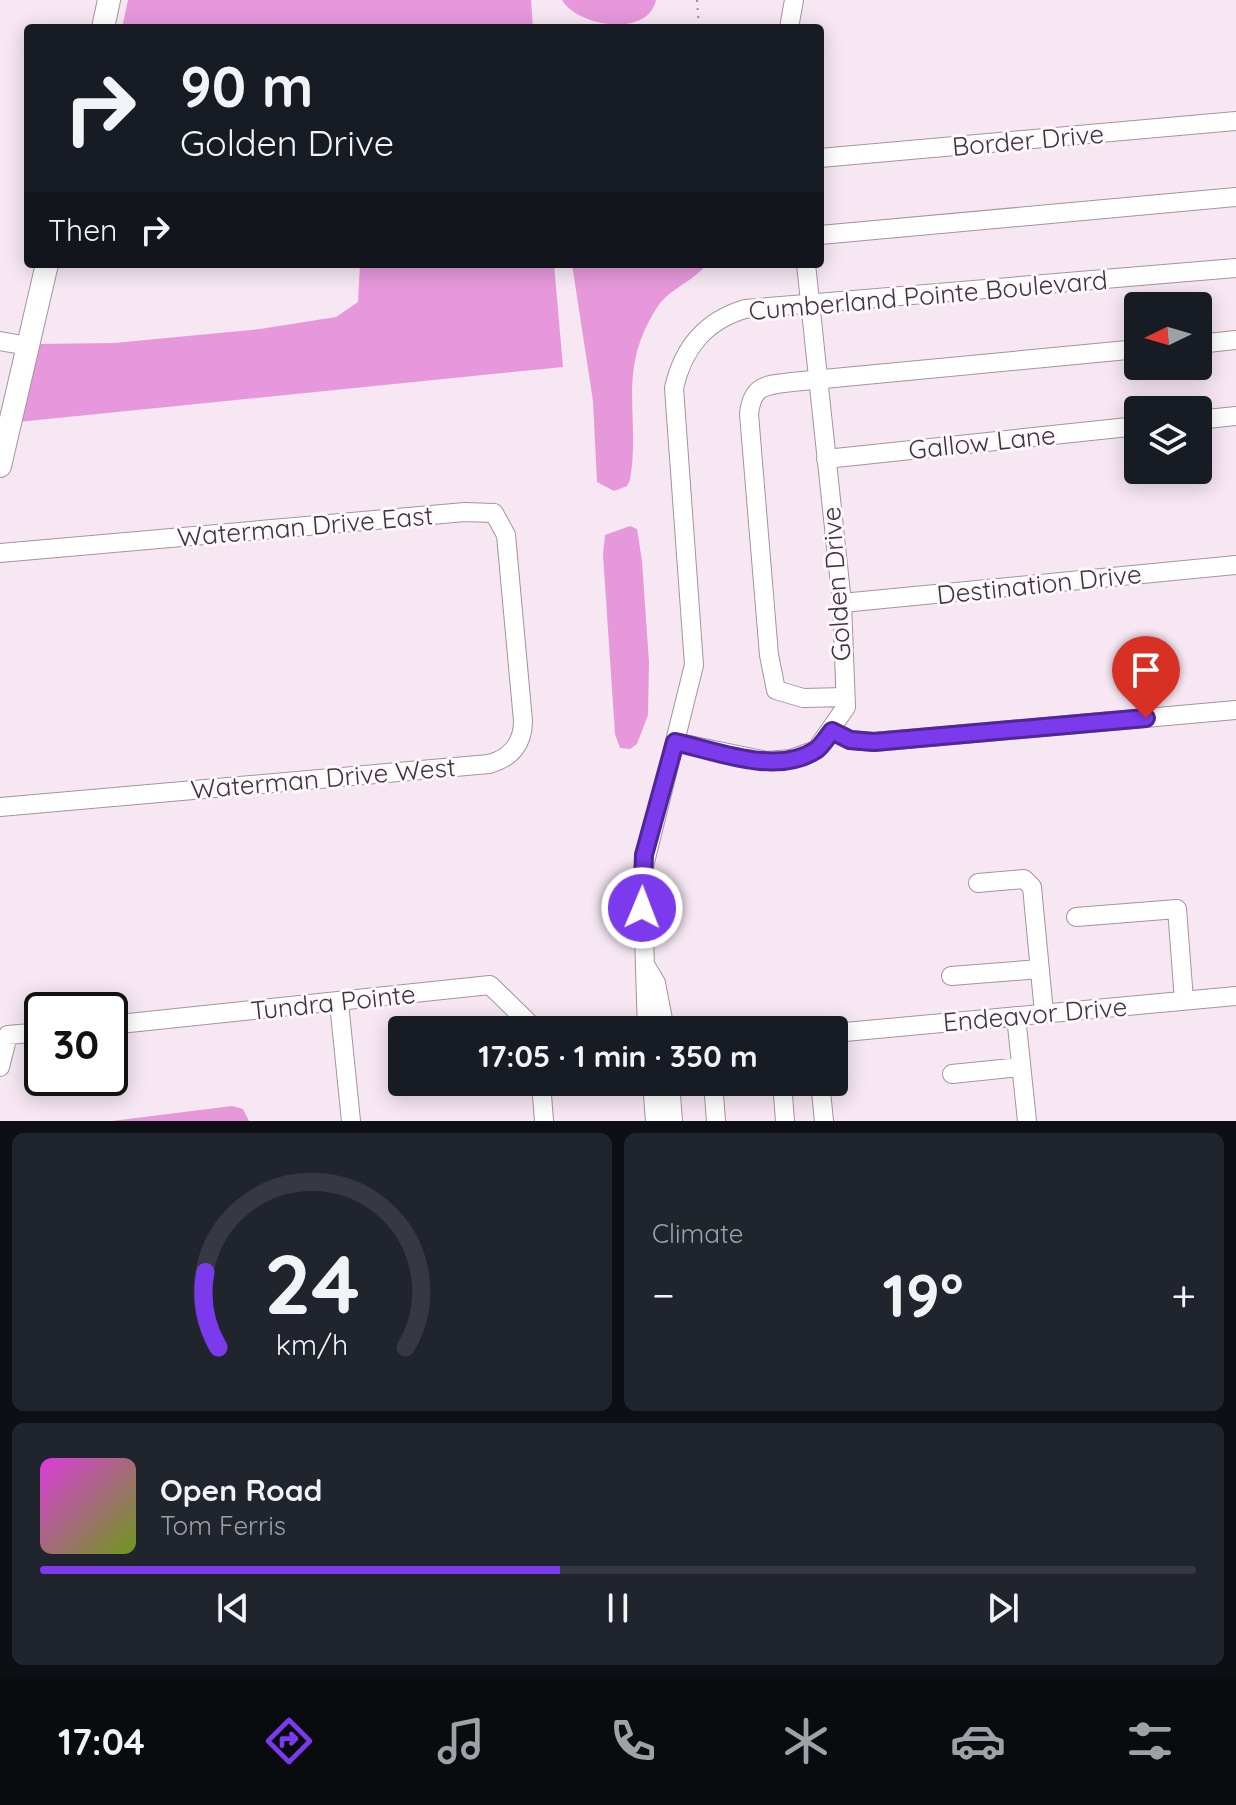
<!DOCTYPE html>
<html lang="en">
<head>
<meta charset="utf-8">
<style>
  body { margin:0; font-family:Quicksand,sans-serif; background:#20242c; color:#f1f3f6; height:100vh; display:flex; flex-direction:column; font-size:30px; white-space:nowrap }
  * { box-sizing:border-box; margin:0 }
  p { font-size:26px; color:#9ea1a6 }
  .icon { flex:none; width:44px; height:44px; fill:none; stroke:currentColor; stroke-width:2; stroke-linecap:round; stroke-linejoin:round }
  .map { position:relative; height:1121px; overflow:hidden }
  .panel { display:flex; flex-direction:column; gap:12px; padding:12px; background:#0d0f14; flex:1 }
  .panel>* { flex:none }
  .guide { position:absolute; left:24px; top:24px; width:800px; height:244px; border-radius:8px; box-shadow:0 4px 20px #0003; background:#171b24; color:#f1f3f6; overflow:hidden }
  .needle { width:52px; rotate:265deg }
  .tools { position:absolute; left:1124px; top:292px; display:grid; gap:16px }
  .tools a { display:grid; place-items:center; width:88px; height:88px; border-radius:8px; background:#171b24; box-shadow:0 4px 20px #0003; font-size:40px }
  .speed { position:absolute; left:24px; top:992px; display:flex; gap:16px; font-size:40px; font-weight:700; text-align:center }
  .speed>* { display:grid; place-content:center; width:104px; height:104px; border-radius:50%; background:#171b24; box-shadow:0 4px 20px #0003; line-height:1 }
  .speed .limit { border:4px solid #111; border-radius:12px; background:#fff; color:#111 }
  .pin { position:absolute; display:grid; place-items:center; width:68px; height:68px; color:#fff; margin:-82px -34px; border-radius:50% 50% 50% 0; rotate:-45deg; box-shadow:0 0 8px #0007 }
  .pin .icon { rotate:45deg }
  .me { position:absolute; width:88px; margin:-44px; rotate:1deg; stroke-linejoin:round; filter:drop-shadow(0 0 6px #0008) }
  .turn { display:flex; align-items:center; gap:28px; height:168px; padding:0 24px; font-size:36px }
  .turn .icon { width:104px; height:104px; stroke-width:2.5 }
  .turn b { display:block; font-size:56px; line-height:68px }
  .then { display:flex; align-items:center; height:76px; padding:0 24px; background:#0003; gap:16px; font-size:30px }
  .big { font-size:60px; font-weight:800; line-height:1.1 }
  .panel .widget { flex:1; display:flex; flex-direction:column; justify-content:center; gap:12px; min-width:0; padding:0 28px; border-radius:12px; background:#20242c }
  .panel .dial { align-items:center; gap:0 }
  .dial svg { height:208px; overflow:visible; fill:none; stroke:#363941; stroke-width:7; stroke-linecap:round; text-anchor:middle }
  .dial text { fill:#f1f3f6; stroke:none }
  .song { display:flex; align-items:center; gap:24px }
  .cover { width:96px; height:96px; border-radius:12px; background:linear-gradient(135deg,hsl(300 70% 55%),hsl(80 70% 35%)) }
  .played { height:8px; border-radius:4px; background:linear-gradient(90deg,#7c3aed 45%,#363941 45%) }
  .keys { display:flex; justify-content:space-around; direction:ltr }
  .heat { display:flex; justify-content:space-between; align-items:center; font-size:44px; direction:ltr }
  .panel .tiles { flex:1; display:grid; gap:12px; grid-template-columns:1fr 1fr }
  .widget:last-child { grid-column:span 2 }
  .trip { position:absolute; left:388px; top:1016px; width:460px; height:80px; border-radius:8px; background:#171b24; box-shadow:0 4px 20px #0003; font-weight:800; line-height:80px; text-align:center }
  .dock { display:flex; height:128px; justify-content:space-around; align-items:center; background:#090b0e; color:#9ea1a6 }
  .dock .icon { width:56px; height:56px }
  .dock .current { color:#7c3aed }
  .dock b { font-size:36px; color:#f1f3f6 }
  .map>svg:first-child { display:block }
  .forest { fill:#e798dc }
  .water { fill:#e698db }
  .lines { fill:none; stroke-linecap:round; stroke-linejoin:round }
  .minor-casing { stroke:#a294a0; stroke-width:20 }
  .major-casing { stroke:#a294a0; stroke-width:24 }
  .path { stroke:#9b9199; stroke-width:2; stroke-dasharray:2 6; stroke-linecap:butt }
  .minor { stroke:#fff; stroke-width:18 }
  .major { stroke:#fff; stroke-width:22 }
  .route-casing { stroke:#51269a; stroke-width:20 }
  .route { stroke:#7c3aed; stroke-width:14 }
  .labels { text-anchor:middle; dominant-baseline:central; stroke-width:6; stroke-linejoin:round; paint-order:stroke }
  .street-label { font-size:26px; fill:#3c363a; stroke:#fef7fc }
</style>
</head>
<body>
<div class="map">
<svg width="1236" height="1121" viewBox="0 0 1236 1121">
  <rect width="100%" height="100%" fill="#f6e7f3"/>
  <path class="forest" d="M128,0H531L533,28H122Z
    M360,264H554L563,367L18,422L36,344L114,343L260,329L336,317L358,302Z"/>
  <path class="water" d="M267,0H323L325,27L266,28L258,19Z
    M562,0H656C648,38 578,27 562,0Z
    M572,264H707C693,282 668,289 656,309C616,373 641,416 630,480L627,486L614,491L597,482L593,401Z
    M630,526L637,529L642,561L649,662L648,715L637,744L630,749L620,748L615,734L603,555L605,535Z
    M232,1106L243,1109L249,1121H112Z"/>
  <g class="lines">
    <defs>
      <path id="minor" d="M789,28L794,0
        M820,158L1236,121
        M820,235L1236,197
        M0,341L28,346
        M1198,344L1236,340
        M1198,420L1236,416
        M826,459L1138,426
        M0,553L465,512L494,513L506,535L523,721C523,744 511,758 489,764L0,807
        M842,603L1236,565
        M845,697L803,698L776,690L769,655L749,414C752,385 766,385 792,382L1138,349
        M832,731L850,740L874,742L1236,710
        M675,742L767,761L791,759L816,750L846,707L842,603L806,264
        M978,883L1024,879L1032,887L1044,1013
        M1076,917L1177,909L1184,1000
        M647,968L656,983L665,1030
        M951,976L1040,969
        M339,1003L351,1121
        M1016,1016L1027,1121
        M110,1025L490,985L536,1030
        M647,1030L642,874L694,665L674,388C683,348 705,321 745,309L1236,268
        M834,1033L1236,996
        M0,1067L8,1035L42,1032
        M952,1074L1021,1067
        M541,1082L544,1121
        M652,1082L655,1121
        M670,1082L673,1121
        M713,1082L716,1121
        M782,1082L785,1121
        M820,1082L824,1121"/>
      <path id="major" d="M103,28L109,0
        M0,466L47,264"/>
    </defs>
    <use href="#minor" class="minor-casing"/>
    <use href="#major" class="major-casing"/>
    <path class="path" d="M697,0L699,28
      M722,28H731"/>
    <use href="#minor" class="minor"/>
    <use href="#major" class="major"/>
  </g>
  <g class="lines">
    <defs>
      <path id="route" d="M642,908L644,855L675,742C716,751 777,776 816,750C822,746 827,737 832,731L850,740L874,742L1146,718"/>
    </defs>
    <use href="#route" class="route-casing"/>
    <use href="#route" class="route"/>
  </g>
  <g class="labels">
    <g class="street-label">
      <text transform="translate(1028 140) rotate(-5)">Border Drive</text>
      <text transform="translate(928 295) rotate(-5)">Cumberland Pointe Boulevard</text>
      <text transform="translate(982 442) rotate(-6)">Gallow Lane</text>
      <text transform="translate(305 526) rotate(-5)">Waterman Drive East</text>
      <text transform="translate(836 584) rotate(-94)">Golden Drive</text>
      <text transform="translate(1039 584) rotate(-6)">Destination Drive</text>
      <text transform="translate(323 778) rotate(-5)">Waterman Drive West</text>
      <text transform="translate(333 1002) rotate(-6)">Tundra Pointe</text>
      <text transform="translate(1035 1014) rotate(-5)">Endeavor Drive</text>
    </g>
  </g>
</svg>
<div class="tools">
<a><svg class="needle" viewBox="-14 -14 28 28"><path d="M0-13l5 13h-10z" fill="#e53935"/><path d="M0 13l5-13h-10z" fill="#9ea1a6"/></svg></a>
<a><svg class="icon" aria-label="layers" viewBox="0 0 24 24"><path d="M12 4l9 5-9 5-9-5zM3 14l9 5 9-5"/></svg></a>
</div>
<div class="speed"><div class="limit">30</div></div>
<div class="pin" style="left:1146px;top:718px;background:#d93025"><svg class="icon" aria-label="arrive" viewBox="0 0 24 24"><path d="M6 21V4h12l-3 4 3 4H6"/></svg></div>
<svg class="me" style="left:642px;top:908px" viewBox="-20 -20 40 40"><circle r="17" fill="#7c3aed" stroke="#fff" stroke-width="3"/><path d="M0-11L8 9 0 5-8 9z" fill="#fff"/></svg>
<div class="trip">17:05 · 1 min · 350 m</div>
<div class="guide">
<div class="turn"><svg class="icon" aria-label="right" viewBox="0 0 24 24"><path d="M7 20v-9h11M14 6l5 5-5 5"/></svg><div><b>90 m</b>Golden Drive</div></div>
<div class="then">Then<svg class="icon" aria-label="right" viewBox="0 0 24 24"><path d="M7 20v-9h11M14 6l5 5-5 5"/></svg></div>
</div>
</div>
<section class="panel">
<div class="tiles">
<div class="widget dial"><svg viewBox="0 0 100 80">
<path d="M14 69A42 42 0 1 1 86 69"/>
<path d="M14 69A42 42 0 0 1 9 40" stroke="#7c3aed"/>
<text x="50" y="56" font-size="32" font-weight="700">24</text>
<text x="50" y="72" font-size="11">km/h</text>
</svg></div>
<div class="widget"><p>Climate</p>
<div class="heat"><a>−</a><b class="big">19°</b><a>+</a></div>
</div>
<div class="widget">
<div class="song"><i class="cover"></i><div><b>Open Road</b><p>Tom Ferris</p></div></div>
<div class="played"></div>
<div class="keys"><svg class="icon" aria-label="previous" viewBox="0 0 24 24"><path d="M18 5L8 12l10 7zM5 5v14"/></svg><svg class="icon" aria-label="pause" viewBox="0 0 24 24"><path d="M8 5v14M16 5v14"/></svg><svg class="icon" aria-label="next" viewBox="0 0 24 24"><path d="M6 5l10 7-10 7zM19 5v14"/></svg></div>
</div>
</div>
</section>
<nav class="dock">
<b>17:04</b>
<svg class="icon current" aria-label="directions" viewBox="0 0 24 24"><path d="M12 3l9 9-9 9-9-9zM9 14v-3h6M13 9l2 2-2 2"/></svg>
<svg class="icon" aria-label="music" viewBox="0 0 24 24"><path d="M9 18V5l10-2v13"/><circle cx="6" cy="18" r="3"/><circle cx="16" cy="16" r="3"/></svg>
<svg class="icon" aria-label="phone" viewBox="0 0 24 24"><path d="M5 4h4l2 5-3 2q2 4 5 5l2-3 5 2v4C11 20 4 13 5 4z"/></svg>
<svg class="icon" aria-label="climate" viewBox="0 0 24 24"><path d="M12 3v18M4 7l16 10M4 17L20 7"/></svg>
<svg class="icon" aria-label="car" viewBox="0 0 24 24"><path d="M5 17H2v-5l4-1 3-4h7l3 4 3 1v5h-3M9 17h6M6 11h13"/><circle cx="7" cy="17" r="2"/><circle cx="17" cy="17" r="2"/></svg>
<svg class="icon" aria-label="filters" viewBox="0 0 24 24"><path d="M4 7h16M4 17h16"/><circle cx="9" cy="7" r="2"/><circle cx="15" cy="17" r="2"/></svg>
</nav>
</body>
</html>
